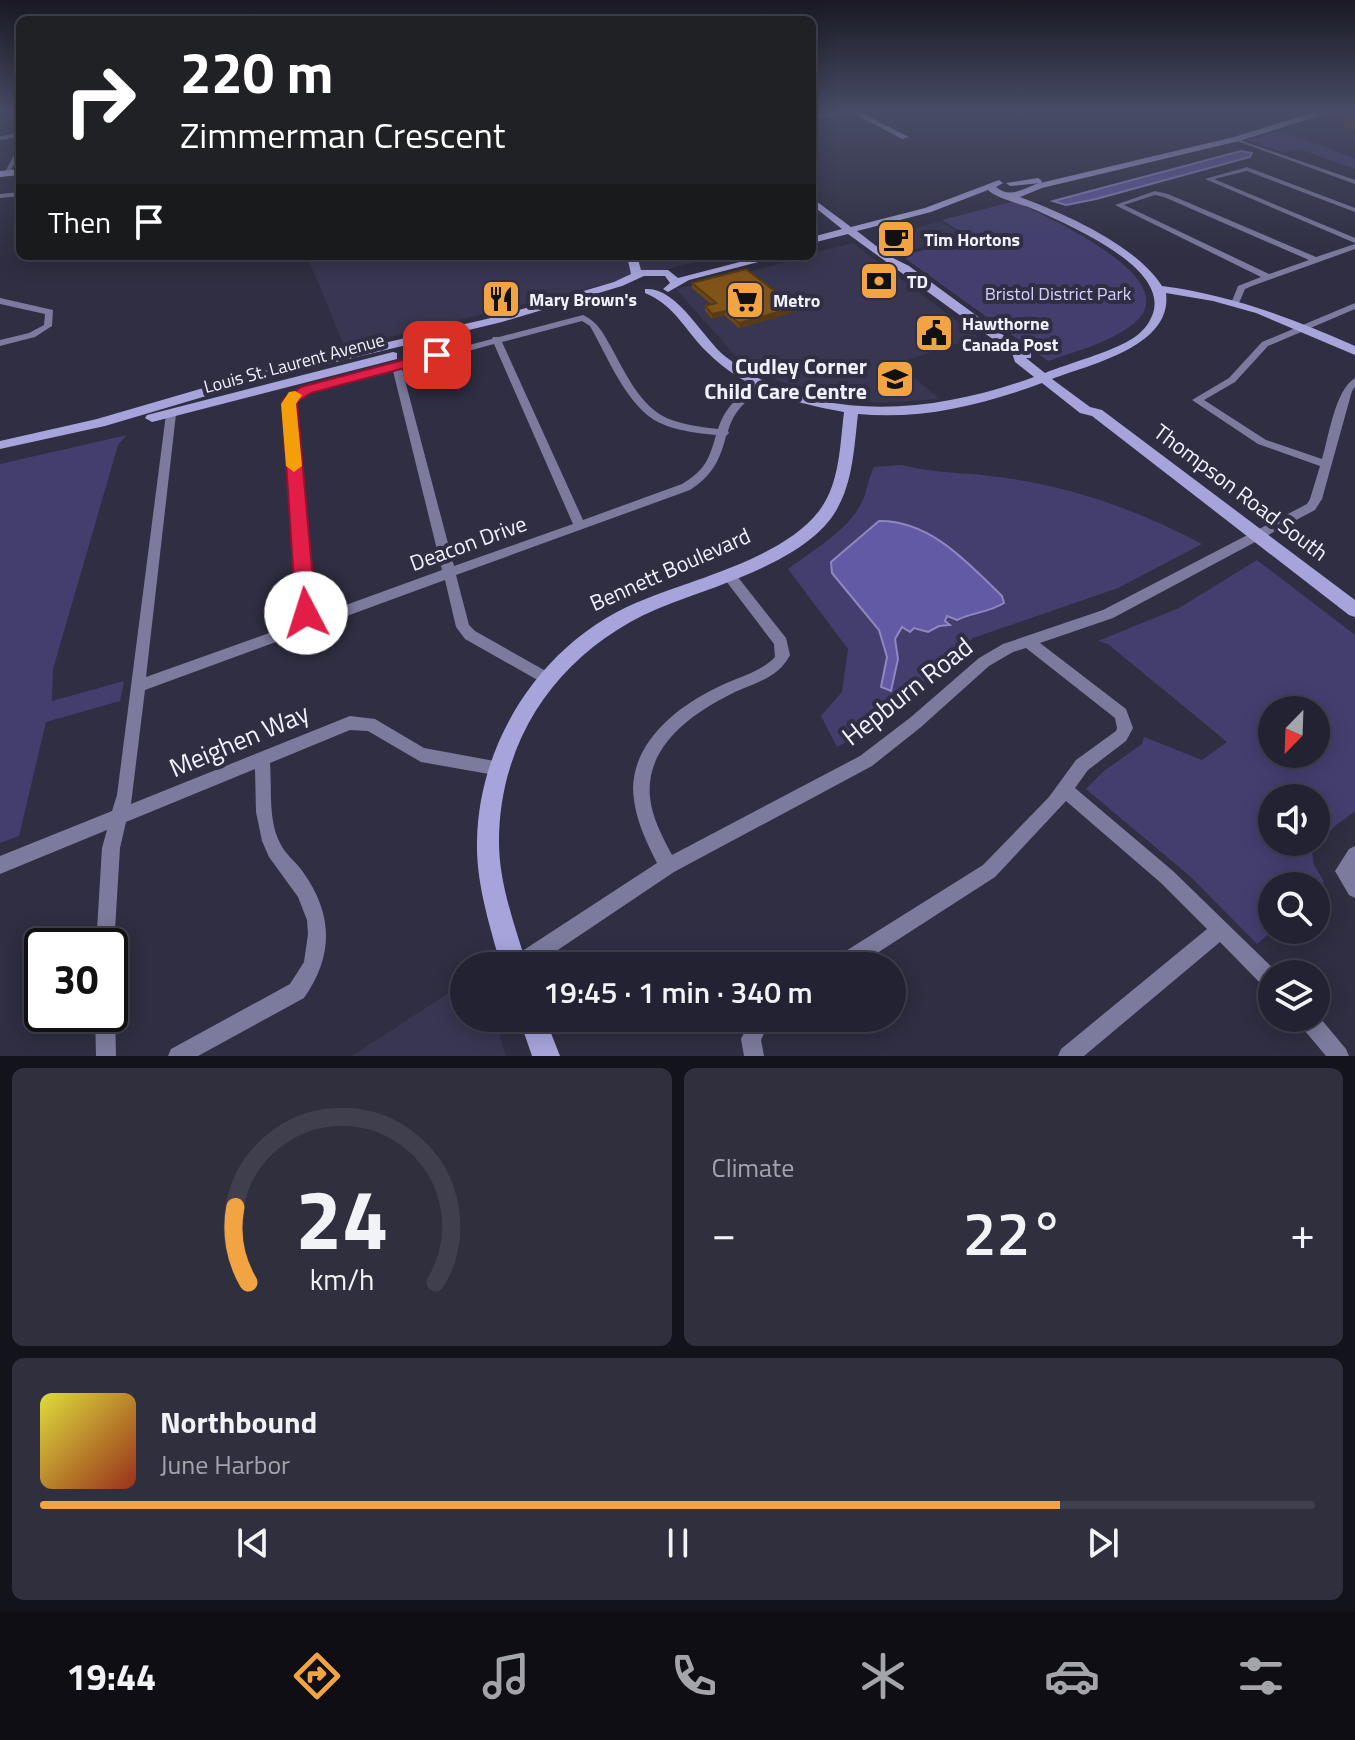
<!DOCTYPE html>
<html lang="en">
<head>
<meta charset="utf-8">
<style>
  body { margin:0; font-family:"Titillium Web",sans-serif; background:#2f2f3e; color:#f1f3f6; height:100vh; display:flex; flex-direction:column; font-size:30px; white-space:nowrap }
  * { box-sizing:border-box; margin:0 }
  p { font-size:26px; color:#a3a4ac }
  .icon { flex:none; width:44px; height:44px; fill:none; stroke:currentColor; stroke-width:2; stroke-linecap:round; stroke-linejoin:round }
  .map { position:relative; height:1056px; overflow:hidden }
  .panel { display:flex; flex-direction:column; gap:12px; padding:12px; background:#13131c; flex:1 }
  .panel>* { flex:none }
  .banner { position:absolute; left:16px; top:16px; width:800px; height:244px; border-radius:12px; box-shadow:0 4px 20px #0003,0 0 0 2px #403f4d; background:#202124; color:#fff; overflow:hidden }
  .needle { width:52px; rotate:203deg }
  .tools { position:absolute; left:1258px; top:696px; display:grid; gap:16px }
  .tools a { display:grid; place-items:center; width:72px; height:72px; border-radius:50%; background:#232232; box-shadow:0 4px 20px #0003,0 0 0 2px #403f4d; font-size:40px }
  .speed { position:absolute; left:24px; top:928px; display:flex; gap:16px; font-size:40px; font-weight:700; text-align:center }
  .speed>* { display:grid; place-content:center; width:104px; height:104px; border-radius:50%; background:#232232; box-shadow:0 4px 20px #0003,0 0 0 2px #403f4d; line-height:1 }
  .speed .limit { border:4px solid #111; border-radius:12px; background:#fff; color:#111 }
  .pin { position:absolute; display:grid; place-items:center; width:68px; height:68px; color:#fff; margin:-34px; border-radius:16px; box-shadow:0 4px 12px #0006 }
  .me { position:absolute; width:88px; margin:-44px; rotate:355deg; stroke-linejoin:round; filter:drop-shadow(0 0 6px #0008) }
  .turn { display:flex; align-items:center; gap:28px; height:168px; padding:0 32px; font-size:36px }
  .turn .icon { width:104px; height:104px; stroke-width:2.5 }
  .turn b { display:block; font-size:56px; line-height:68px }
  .then { display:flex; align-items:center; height:76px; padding:0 32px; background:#0003; gap:16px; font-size:30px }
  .big { font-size:60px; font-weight:600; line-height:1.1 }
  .panel .widget { flex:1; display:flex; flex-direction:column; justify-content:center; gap:12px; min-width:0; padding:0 28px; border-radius:12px; background:#2f2f3e }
  .panel .dial { align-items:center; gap:0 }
  .dial svg { height:208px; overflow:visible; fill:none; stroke:#403f4d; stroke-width:7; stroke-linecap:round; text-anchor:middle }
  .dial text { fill:#f1f3f6; stroke:none }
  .song { display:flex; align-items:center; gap:24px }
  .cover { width:96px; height:96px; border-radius:12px; background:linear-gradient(135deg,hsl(60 70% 55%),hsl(10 70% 35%)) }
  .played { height:8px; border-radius:4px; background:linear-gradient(90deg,#f3a442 80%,#403f4d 80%) }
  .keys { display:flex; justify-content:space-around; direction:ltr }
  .heat { display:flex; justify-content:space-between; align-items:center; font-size:44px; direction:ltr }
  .panel .tiles { flex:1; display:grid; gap:12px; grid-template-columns:1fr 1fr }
  .widget:last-child { grid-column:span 2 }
  .trip { position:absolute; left:450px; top:952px; width:456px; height:80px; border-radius:40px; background:#232232; box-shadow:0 4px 20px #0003,0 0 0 2px #403f4d; font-weight:600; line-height:80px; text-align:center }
  .tab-bar { display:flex; height:128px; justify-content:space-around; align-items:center; background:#0e0e14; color:#a3a4ac }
  .tab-bar .icon { width:56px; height:56px }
  .tab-bar .selected { color:#f3a442 }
  .tab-bar b { font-size:36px; color:#f1f3f6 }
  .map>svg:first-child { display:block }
  .built { fill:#383651 }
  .green { fill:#443e6f; fill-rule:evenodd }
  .water { fill:#635aa5; stroke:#8e87c0; stroke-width:2 }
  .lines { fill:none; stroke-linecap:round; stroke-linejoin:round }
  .street { fill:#7c7b9d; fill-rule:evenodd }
  .secondary { fill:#a7a4db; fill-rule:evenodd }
  .wall { fill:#6e4716 }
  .shaded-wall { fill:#5a3a12 }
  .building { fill:#805319; stroke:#5a3a12; stroke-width:2 }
  .route { fill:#e11d48; stroke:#92132f; stroke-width:2 }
  .slow { fill:#f59e0b }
  .labels { text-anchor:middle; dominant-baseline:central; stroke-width:8; stroke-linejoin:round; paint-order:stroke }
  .far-poi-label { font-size:18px; font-weight:bold; fill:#f1f1fe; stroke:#2f2e42; text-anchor:start }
  .far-park-label { font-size:18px; fill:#d3d1fc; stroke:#2f2e42 }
  .far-street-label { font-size:18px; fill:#f1f1fe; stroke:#2f2e42 }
  .poi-label { font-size:22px; font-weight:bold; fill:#f1f1fe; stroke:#2f2e42; text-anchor:end }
  .street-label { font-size:22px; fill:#f1f1fe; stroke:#2f2e42 }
  .near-street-label { font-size:26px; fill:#f1f1fe; stroke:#2f2e42 }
</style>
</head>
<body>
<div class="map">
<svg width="1355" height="1056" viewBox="0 0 1355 1056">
  <rect width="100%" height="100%" fill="#2f2e42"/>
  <path class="built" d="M941,221L966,237L898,253L879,238Z
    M853,243L978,337L898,363L939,399L880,403L829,396L779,381L740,361L676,289L812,256V253Z
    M307,256H720L345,348Z
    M464,983V1018H494L506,1056H352Z"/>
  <path class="green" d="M1281,131L1355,158V169L1299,149L1283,152L1247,140Z
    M1015,201C1044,217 1191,279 1133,324C1109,343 1076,351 1048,361L902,256L969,237L942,220Z
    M127,435L118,445L53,669L52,701L124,681L120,701L46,722L19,836L0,843V464Z
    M902,465C938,474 964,472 999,477C1071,486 1138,510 1202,544L1118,588L973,638L873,727L837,747L821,716L842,692L848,649L788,569C812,551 847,531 861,504C867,493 868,479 874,467Z
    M1257,560L1355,635V811L1335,826L1312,852L1314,865L1324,882L1316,890V886H1272L1273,930L1257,944L1191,877L1086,789L1104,771L1142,744L1144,737L1202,760L1227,742L1108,644L1098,641L1179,608ZM1272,710H1316V754H1272ZM1316,798V842H1272V798Z"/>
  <path class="water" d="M1241,151L1252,153L1250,157L1096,199L1066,205L1053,201Z
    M879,521C930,520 968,563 1002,596L1004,603C988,613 973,612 957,620L947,616L945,621L950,625L939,626L928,632L914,628L910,632L902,627L895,639L898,659L891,691L881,687L887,657L879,630L832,573L831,562Z"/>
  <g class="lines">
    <path class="street" d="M842,111H853L812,120V116Z
      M20,133V137L0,140V136Z
      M1234,138L1355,180V184L1234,140Z
      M20,147V154L9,173L4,174L17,149Z
      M1247,167L1355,208V212L1247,171L1214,179L1355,238V243L1205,179Z
      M1155,191L1168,194L1316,257L1355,244V249L1252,286L1245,289L1239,303H1233L1232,301L1238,286L1261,277L1115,205ZM1155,195L1164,197L1309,260L1269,274L1124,205Z
      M20,192V196L0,198V194Z
      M0,298L53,310L52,326L35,337L0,346V340L29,333L44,325L45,314L0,304Z
      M1355,303V309L1268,346L1235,382L1204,400L1266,440L1322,459C1329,436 1335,390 1355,378V387L1352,391L1322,499L1315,510L1113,618L1040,643L1126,709L1133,728L1126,741L1088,770L1075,788L1173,871L1279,974H1272V991L1265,988L1220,942L1084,1056H1058L1061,1049L1207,929L1161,883L1066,801L995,877L857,966H831L833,959L983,865L1049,797L1076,760L1116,731L1117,728L1115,718L1026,648L1013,652L989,666L921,727L872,766L674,872L534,966H508L510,959L657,863C647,843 637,823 634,800C626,748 674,708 716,688C735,678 760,673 775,657L774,644L723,577L722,574L723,571H733L786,638L790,655C778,678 757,682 735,692C694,712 645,745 650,797C652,818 662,836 672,855L860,756L911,717L979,658L1003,644L1103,610L1307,504L1310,499L1320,466L1258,444L1192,400L1229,378L1262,342Z
      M583,315C598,322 603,333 611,347C625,372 640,407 669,419C684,425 701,427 718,429C726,405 738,398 757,382L760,381L765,384C748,403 737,404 728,431L729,433L726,436C720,460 712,476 690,490L456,575L469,625L475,631L551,674L553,678L551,682L546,684L541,682L465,639L456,627L445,580L145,690L131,804L350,716L375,719L424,748L500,762L506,764L508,769L506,774L500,776L421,762L368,731L350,730L270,763C272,788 268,820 280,843C285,854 296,862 303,872C333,914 334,955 304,998L198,1056H168L171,1049L290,984L304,962L308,934L307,920L298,897L269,857L262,841L256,812L255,769L126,822L120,848L114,946L110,953V946H96L102,848L107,830L0,874V856L112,811L117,795L166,414L171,411L176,414L146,677L300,622L284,404L296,391L492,339L493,337H499ZM582,321L590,326C607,355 627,408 660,423C677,431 697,433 716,435C709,460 705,470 682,484L583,520L502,342ZM494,344L573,524L454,566L402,369ZM393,371L442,570L313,617L294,404L302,395Z
      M1355,846V898L1349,895L1335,871L1349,849Z
      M110,1006L115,1014L116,1056H96L95,1014H110Z
      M1316,1013L1346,1049L1349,1056H1326L1300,1025L1297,1018H1316Z
      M751,1018H771L761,1040L764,1056H744L741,1039Z"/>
    <path class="secondary" d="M849,111H858L909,137L902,139Z
      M1318,111L1342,112L1322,115L1239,141L1042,188L1020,197C1065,214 1136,245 1162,286C1231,295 1292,318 1355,346V355L1256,313L1213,301L1166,293C1173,346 1092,364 1052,379L1090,407L1102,410L1355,600V617L1349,615L1092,416L1080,413L1042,383C982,405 921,420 858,414C854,448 853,485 834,514C804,560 722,584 672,603C569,641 499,730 499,842C499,884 515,926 527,966H501C490,926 476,884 477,841C479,735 548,635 648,598C701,577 783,557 819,511C840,484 840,444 844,412C794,403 745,390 708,353C686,332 675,305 645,293V289C677,286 703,339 726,357C815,427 935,413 1034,377L1015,362L1012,353L848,234L812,243V237L842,229L812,205V198L851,227L925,208L999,180L1003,183L996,187C1009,198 1021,190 1036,184L1234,137ZM988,190C999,200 1024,204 1038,211C1072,227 1175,270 1151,318C1148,326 1138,336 1130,340C1108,353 1070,363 1045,373L1026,358H1031V352L1022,349L909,266L889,256L857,231L931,212Z
      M20,169V175L0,177V171Z
      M1038,178L1042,181L1041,183L1010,186L1006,183Z
      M627,256H637L641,270H668L678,278L763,256H781L689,280L668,292L663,289L670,283L665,276H644L622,286L502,322L257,381L105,426L0,449V441L97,419L248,375L495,317L614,282L631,274Z
      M393,352L397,353V359L152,422L145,418L147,415Z
      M519,1018H545L560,1056H532Z"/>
  </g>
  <path class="wall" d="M1348,111H1355V129L1344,127V119Z
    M901,221L909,239L895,243L885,237L888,224Z
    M692,283L776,292L790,299L789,303L795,307L794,312L739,328L724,315L712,319L705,311V306L711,304L692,288Z"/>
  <path class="shaded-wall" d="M912,226L909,239L895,243L898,230Z
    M795,307L794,312L739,328V323Z
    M725,311L724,315L712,319V314Z"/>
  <path class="building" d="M901,221L912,226L898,230L888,224Z
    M746,269L776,292L790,299L786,300L795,307L739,323L725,311L712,314L705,306L716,303L692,283Z"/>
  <linearGradient id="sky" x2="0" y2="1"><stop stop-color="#1a1924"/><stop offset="0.43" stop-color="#474c65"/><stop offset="1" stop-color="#474c65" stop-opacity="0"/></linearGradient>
  <rect width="1355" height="259" fill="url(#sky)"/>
  <path class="route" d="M437,351L442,352V358L311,393L297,402L316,613L313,619H299L296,613L282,401L301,387Z"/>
  <path class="slow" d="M295,391L302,395L296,404L302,466L294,472L286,466L281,404L289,392Z"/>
  <defs>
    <symbol id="cafe-square" viewBox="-11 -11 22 22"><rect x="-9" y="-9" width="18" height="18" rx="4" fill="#f3a442" stroke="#2f2e42"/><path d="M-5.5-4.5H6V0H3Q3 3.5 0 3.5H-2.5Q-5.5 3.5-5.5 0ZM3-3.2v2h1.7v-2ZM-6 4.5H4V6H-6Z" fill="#111"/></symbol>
    <symbol id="bank-square" viewBox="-11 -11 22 22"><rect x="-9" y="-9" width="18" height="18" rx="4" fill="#f3a442" stroke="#2f2e42"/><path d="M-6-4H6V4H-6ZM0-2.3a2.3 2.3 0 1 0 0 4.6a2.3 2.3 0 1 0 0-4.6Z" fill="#111"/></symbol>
    <symbol id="restaurant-square" viewBox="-11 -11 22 22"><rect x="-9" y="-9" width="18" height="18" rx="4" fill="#f3a442" stroke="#2f2e42"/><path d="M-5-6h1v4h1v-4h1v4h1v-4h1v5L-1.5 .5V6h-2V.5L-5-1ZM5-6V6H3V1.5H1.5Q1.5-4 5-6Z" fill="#111"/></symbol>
    <symbol id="supermarket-square" viewBox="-11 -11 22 22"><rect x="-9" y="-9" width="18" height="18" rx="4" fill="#f3a442" stroke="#2f2e42"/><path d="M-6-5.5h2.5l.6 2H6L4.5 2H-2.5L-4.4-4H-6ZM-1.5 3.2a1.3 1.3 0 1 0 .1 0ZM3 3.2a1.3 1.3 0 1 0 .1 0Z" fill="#111"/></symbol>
    <symbol id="civic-square" viewBox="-11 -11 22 22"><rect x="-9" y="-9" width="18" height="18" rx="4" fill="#f3a442" stroke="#2f2e42"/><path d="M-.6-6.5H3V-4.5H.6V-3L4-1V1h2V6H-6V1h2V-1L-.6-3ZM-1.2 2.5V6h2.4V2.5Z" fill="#111"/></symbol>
    <symbol id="school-square" viewBox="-11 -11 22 22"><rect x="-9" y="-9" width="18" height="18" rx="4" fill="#f3a442" stroke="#2f2e42"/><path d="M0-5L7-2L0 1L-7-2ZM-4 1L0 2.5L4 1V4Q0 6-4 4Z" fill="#111"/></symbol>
  </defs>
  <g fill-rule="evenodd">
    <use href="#cafe-square" x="874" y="217" width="44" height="44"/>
    <use href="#bank-square" x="857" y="259" width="44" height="44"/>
    <use href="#restaurant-square" x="479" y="277" width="44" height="44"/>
    <use href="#supermarket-square" x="723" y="278" width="44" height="44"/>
    <use href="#civic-square" x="912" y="311" width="44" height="44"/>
    <use href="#school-square" x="873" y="357" width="44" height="44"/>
  </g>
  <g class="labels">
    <g class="far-poi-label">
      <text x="924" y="239">Tim Hortons</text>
      <text x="907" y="281">TD</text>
      <text x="529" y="299">Mary Brown's</text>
      <text x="773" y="300">Metro</text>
      <text x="962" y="323">Hawthorne<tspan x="962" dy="21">Canada Post</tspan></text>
    </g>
    <g class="far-park-label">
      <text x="1058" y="293">Bristol District Park</text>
    </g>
    <g class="far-street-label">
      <text transform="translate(294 363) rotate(-15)">Louis St. Laurent Avenue</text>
    </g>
    <g class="poi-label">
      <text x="867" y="366">Cudley Corner<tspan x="867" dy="25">Child Care Centre</tspan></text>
    </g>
    <g class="street-label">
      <text transform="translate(1241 492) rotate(37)">Thompson Road South</text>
      <text transform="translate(468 543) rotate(-20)">Deacon Drive</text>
      <text transform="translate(670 569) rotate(-24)">Bennett Boulevard</text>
    </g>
    <g class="near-street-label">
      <text transform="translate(907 691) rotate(-38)">Hepburn Road</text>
      <text transform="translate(239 740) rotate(-23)">Meighen Way</text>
    </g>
  </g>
</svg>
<div class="tools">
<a><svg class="needle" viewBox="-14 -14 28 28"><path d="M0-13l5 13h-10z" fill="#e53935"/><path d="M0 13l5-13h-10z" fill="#a3a4ac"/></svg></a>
<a><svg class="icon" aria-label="sound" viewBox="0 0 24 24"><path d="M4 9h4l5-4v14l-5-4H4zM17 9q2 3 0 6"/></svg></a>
<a><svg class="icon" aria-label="search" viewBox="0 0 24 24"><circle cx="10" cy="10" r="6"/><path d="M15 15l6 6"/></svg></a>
<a><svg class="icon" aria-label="layers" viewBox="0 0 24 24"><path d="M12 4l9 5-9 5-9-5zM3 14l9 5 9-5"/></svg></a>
</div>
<div class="speed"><div class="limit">30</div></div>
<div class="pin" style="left:437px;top:355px;background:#d93025"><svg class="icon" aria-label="arrive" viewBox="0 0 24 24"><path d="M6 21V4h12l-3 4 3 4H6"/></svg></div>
<svg class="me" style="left:306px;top:613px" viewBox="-20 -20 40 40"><circle r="19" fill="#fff"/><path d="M0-13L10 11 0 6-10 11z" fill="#e11d48"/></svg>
<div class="trip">19:45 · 1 min · 340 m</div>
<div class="banner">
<div class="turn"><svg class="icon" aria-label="right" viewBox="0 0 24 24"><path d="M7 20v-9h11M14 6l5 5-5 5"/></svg><div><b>220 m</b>Zimmerman Crescent</div></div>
<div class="then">Then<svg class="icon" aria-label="arrive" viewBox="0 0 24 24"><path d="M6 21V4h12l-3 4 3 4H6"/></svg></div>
</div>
</div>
<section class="panel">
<div class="tiles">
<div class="widget dial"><svg viewBox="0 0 100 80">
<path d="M14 69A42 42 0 1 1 86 69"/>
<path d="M14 69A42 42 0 0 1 9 40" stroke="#f3a442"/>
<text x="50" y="56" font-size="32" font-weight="700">24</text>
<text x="50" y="72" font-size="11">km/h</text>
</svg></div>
<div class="widget"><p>Climate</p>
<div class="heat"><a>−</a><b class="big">22°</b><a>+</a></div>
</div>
<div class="widget">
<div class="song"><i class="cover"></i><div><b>Northbound</b><p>June Harbor</p></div></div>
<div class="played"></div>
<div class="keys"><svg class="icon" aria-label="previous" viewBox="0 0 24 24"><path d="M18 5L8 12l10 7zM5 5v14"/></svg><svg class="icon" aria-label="pause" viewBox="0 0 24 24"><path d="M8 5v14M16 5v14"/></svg><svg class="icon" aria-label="next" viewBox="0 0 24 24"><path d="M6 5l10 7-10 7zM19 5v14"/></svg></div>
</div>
</div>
</section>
<nav class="tab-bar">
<b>19:44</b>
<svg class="icon selected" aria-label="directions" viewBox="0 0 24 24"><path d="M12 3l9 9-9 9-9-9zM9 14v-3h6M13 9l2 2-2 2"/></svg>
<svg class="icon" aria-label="music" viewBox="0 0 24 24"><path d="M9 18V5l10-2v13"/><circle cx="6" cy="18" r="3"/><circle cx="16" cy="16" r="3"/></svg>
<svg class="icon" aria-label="phone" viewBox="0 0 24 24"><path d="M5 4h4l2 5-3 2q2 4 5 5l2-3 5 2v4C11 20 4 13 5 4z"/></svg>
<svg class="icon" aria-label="climate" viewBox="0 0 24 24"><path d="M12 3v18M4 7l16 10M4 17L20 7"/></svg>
<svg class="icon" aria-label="car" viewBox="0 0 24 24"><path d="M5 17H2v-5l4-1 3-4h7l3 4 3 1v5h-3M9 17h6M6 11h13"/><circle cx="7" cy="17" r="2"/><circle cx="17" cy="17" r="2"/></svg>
<svg class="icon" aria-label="filters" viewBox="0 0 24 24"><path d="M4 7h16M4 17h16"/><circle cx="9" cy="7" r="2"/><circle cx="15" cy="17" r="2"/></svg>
</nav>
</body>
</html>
